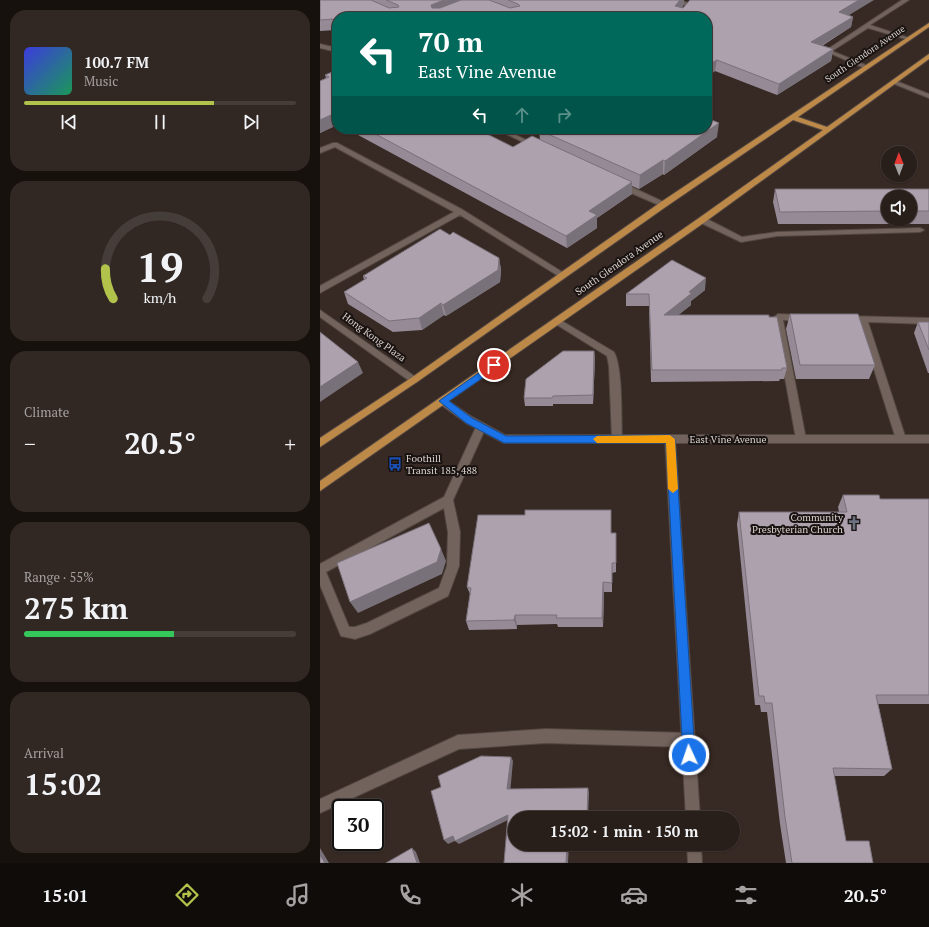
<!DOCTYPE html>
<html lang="en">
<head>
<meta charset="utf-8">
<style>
  body { margin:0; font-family:"PT Serif",serif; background:#312723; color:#f1f3f6; height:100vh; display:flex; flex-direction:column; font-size:15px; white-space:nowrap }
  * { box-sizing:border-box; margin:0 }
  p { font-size:13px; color:#a5a2a2 }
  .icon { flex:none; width:22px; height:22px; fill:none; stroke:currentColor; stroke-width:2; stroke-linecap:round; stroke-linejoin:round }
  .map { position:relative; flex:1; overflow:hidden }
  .details { display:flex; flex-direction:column; gap:10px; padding:10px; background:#17110e; width:320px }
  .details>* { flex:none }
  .banner { position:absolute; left:12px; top:12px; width:380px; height:122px; border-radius:16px; box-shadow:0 1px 3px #0004,0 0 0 1px #453d39; background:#00695c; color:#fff; overflow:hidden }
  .needle { width:26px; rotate:359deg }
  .controls { position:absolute; left:561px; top:146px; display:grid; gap:8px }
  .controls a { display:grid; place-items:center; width:36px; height:36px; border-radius:50%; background:#291f1a; box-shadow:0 1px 3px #0004,0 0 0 1px #453d39; font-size:20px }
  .speed { position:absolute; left:12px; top:799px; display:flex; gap:8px; font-size:20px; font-weight:700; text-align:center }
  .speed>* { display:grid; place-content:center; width:52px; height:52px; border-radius:50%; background:#291f1a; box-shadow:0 1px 3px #0004,0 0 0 1px #453d39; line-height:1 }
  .speed .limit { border:2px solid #111; border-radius:6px; background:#fff; color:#111 }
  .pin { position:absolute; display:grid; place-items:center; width:34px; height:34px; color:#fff; margin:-17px; border:2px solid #fff; border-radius:50%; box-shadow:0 1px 4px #0007 }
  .me { position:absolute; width:44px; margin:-22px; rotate:357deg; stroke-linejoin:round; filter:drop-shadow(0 0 3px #0008) }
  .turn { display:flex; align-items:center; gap:14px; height:84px; padding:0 20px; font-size:18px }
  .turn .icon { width:52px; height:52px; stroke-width:2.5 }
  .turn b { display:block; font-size:28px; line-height:34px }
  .lanes { display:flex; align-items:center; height:38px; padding:0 20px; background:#0003; justify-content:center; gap:20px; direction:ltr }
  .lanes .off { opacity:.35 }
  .big { font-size:30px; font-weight:800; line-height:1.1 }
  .details .card { flex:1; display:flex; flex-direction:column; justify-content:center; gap:6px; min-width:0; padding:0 14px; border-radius:16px; background:#312723 }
  .details .dial { align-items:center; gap:0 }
  .dial svg { height:104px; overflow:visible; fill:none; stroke:#453d39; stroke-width:7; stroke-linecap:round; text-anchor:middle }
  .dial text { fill:#f1f3f6; stroke:none }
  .song { display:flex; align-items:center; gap:12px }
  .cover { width:48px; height:48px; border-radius:6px; background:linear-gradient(135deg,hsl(240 70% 55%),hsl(150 70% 35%)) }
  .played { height:4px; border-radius:2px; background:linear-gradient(90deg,#b2c34c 70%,#453d39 70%) }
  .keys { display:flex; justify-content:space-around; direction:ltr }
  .heat { display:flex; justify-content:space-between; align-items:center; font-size:22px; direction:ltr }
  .charge { height:6px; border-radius:3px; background:linear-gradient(90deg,#34c759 55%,#453d39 0) }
  .trip { position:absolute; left:188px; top:811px; width:232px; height:40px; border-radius:20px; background:#291f1a; box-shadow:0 1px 3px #0004,0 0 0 1px #453d39; font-weight:800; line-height:40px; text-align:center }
  .tabs { display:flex; height:64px; justify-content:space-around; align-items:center; background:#100c0a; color:#a5a2a2 }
  .tabs .icon { width:28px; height:28px }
  .tabs .active { color:#b2c34c }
  .tabs b { font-size:18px; color:#f1f3f6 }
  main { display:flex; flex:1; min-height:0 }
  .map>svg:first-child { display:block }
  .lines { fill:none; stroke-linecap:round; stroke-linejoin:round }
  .lane-casing { stroke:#534742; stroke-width:2 }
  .street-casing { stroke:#534742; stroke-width:2 }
  .secondary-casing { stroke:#534742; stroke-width:2 }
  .primary-casing { stroke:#534742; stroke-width:2 }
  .lane { fill:#73635d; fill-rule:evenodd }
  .street { fill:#73635d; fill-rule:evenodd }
  .secondary { fill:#73635d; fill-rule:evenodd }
  .primary { fill:#bc8949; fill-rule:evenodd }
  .wall { fill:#958a96; fill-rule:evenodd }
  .shaded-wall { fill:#79717a }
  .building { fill:#ada1ae; stroke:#79717a }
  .route { fill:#1a73e8; stroke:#114b97 }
  .slow { fill:#f59e0b }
  .labels { text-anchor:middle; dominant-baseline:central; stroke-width:4; stroke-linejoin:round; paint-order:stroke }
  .far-street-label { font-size:9px; fill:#dbd2ce; stroke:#191311 }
  .street-label { font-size:10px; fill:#dbd2ce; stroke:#191311 }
  .poi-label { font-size:10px; fill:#dbd2ce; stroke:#191311; text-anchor:start }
</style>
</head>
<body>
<main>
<section class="details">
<div class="card">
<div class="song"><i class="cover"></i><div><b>100.7 FM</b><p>Music</p></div></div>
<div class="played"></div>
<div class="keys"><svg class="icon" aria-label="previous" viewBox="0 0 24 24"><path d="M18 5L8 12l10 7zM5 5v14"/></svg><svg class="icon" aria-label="pause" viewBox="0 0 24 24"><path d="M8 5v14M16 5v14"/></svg><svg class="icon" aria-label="next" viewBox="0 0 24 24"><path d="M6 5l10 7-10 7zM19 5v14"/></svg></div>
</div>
<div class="card dial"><svg viewBox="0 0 100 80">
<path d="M14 69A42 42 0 1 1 86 69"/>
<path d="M14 69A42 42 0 0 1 8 46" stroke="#b2c34c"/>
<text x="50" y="56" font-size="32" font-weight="700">19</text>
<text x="50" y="72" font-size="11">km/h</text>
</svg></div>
<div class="card"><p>Climate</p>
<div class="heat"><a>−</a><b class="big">20.5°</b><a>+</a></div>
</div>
<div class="card"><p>Range · 55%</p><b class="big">275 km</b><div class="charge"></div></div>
<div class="card"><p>Arrival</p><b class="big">15:02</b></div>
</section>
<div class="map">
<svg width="609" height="863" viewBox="0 0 609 863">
  <rect width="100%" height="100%" fill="#372923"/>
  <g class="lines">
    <defs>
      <path id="lane" d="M582,0H589L550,25L589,38V40L548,28L512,51L548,66V68H544L505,51Z
        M13,143H17L143,210L247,275L246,277H240L140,215L0,293V286L134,212L15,147L0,153V148Z
        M379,218H385L422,237L457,232L600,228L604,230L600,232L457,236L421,242L379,222Z
        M0,310L97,378L99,380L97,382H91L0,317Z
        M458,314L482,315L486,318L482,321L463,320L486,439L485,442H477L476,439L454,317Z
        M526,316L609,318V324L548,322L586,439L585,442H577L576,439L539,322L523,321L522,319Z
        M237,318L294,352C303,368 301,419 302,439L301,442H293L292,439L289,366L287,356L234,323L233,321Z
        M161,423L165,424L166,427L133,500L140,532L139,566L128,596L50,634L35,639L21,636L0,585V564L124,497L156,427L157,424ZM124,508L128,532L127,566L119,588L47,623L35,627H29L6,572Z
        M226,729L368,733L373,735L375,740L373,745L368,747L226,743L139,749L0,813V799L138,735Z"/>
      <path id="street" d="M352,0H360L368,3L373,0H380L369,7Z
        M0,44L17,48V52L0,48Z
        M572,81H576L609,94V98L572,83Z
        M176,129H184L218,146L213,147Z
        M297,183H303L348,204L347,206H341L297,187Z
        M350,435L354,436L355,439L380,818H366L345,439L346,436Z
        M367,844H381L382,863H368Z"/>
      <path id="secondary" d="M123,397L152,417L185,435H609V443H184L146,423L120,404L118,401L120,398Z"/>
      <path id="primary" d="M609,23V27L478,117L507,127L609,54V59L385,222L0,491V481L379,218L503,130L473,120L347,206L97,382L0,447V438L91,378L341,202Z"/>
    </defs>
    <use href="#lane" class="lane-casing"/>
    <use href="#street" class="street-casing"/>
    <use href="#secondary" class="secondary-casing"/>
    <use href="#primary" class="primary-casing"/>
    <use href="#lane" class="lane"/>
    <use href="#street" class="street"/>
    <use href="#secondary" class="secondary"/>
    <use href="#primary" class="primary"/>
  </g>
  <path class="wall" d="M0,0H364L363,6L362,8L529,15L533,17L531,27L502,46L513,49L511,61L457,95L395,71L392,73L387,71V17H17V30H16L0,31Z
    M17,70V125L0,133V81L6,78L5,75Z
    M27,129H157L193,147L220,140L219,130L397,137L344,175L343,174L319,189L312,186V194L277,218V228L247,248Z
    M455,189H609V224H458L453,202ZM568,197H590V219H568Z
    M130,235L179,258L181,270L180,282L126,316L124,315L102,330L73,332L28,304L24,292L44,280L43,276Z
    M385,290L371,301V305L358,315L467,368L464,379H460L459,381L331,382L329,306H306V294Z
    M470,314L555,365L549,379H476L466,329Z
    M598,322H609V373H608L594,333Z
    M274,351L275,359L273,404H233V406H205L204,398Z
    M523,495L560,499H609V704H558L572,769L564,776H514L526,841L553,863H466L460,824L447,712H441L440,705H435L417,524L419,512H519L518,507Z
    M291,521V533H296V572L292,573V592H284L283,627H238L237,624L197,625V629L149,630L146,621L150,594L147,587Z"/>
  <path class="shaded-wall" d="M124,0H152L113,16L111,5Z
    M360,0H364L363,6L354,17L355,6Z
    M539,0H554L516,23L519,12Z
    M533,17L531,27L489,53L491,42Z
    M513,49L511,61L457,95L459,84Z
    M397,60L395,71L392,73L393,62Z
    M15,113L17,119V125L0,133V120Z
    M399,123L397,137L344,175L345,161Z
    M343,160V174L319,189L320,175Z
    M312,182V194L277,218V228L247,248L246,236L269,211Z
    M179,258L181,270L180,282L126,316L123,305Z
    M386,278L385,290L371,301V305L344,327V315L369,292Z
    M121,303L124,315L102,330L99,318Z
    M274,351L275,359L273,404V395Z
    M38,362L43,373L0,402V387Z
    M121,549L126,561L122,574L38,613L30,602Z
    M283,582L284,592L283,627L282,618Z
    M195,615L197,625V629L194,620Z
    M191,757L193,761L190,794L187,789Z
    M268,788L269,793L268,818H267Z
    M188,815L190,819L139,844L135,841Z
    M133,836L137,840L128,844L124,840Z
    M247,844H249L248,863H246Z
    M0,848L9,863H5L0,855Z
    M92,848L96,852L100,863H97Z"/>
  <path class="building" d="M0,0H51L69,8L79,7L78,5L66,0H124L111,5L112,8H120L141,0H169L190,8L200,6L198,4L188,0H360L355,6L363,8L370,0H539L519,12L533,17L491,42L513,49L459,84L397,60L393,62L387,60V17H17V21L13,19L0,20Z
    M17,70V114L15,113L0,120V81L9,77L5,75Z
    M387,118L399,123L345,161L343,160L320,175L219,130L221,129H387Z
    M46,129H157L193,147L212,136L312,182L269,211L277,215L246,236Z
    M455,189H609V211H590V197H568V211L460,212Z
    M120,229L130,235L133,232L179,258L178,270L123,305L121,303L99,318L69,321L24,292L47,278L43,276Z
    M352,260L386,278L369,292L372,293L344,315H449V317H457L467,368H462V370H332L329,294H306Z
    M470,314H538L555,365H480Z
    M598,322H609V350Z
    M0,332L38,362L0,387Z
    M243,351H274L273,395L233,396L232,398H204L206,379Z
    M523,495H559L560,499H609V695H556L572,769L513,768L526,841H549L553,863H472L465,817L452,703H445L444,696H439L419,512H527Z
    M205,510H291V533H296V563H292V583L283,582L282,618H236L237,615H195L194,620L146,621L151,588L147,587L158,515H205Z
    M109,523L121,549L117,562L30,602L17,563Z
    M161,756L191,757L187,789L268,788L267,818H195V844H247L246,863H184L188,815L135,841L133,836L124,840L111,791L121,787L118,776Z
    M92,848L97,863H66Z
    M0,855L5,863H0Z"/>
  <path class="route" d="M174,362L178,365L177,368L129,401L152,418L186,436L350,435L355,439L375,755L373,760L369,762L365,760L363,755L346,443H184L146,423L119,401Z"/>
  <path class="slow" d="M350,435L355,439L358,489L353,493L348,489L346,443H277L273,439L277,436Z"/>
  <defs>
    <symbol id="bus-bare" viewBox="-9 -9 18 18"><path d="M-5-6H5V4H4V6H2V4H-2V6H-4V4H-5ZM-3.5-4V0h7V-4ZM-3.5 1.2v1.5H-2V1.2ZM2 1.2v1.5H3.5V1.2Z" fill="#1a4fb4" stroke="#191311" stroke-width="2.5" paint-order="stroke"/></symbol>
    <symbol id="church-bare" viewBox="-9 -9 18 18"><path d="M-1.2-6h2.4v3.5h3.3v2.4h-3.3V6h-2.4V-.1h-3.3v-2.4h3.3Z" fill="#6b7280" stroke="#191311" stroke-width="2.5" paint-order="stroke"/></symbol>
  </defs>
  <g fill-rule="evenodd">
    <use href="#bus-bare" x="65" y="454" width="20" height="20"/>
    <use href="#church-bare" x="524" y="513" width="20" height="20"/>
  </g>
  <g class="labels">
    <g class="far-street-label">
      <text transform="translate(545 54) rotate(-34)">South Glendora Avenue</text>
    </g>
    <g class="street-label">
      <text transform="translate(299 263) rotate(-35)">South Glendora Avenue</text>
      <text transform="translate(54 337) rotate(36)">Hong Kong Plaza</text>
      <text x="408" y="439">East Vine Avenue</text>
    </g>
    <g class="poi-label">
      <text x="86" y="458">Foothill<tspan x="86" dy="12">Transit 185, 488</tspan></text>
      <text x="523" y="517" text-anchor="end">Community<tspan x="523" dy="12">Presbyterian Church</tspan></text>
    </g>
  </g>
</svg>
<div class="controls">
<a><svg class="needle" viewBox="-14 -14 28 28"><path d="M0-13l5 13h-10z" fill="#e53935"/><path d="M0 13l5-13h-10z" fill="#a5a2a2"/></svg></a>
<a><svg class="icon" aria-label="sound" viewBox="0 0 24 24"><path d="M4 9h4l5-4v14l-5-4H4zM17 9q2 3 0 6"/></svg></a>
</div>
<div class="speed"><div class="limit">30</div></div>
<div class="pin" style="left:174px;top:365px;background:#d93025"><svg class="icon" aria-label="arrive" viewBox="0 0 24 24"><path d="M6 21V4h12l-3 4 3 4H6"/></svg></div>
<svg class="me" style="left:369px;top:755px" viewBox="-20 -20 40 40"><circle r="17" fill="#1a73e8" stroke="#fff" stroke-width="3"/><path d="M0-11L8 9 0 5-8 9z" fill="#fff"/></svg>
<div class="trip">15:02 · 1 min · 150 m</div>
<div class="banner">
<div class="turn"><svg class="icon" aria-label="left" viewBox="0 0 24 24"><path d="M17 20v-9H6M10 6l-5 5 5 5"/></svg><div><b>70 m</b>East Vine Avenue</div></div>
<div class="lanes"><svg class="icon" aria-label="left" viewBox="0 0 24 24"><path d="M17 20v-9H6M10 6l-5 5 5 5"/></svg><svg class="icon off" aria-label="ahead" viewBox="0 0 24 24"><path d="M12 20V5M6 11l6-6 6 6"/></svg><svg class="icon off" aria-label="right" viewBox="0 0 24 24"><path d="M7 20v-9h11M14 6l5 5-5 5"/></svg></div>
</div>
</div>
</main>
<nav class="tabs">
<b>15:01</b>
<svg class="icon active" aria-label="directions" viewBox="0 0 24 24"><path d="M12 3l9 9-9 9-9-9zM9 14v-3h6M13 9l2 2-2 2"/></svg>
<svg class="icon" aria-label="music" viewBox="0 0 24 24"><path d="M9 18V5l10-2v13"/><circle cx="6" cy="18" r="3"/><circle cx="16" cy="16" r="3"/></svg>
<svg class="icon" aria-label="phone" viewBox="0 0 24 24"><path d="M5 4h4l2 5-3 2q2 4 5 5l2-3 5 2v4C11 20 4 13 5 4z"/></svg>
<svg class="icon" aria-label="climate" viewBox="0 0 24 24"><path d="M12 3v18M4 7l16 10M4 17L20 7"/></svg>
<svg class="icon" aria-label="car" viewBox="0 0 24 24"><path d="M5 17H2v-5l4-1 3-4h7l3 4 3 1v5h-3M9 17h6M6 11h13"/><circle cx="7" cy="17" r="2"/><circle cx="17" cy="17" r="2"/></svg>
<svg class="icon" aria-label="filters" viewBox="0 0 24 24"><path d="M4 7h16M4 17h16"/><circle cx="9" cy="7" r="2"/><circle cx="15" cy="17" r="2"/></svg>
<b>20.5°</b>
</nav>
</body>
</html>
